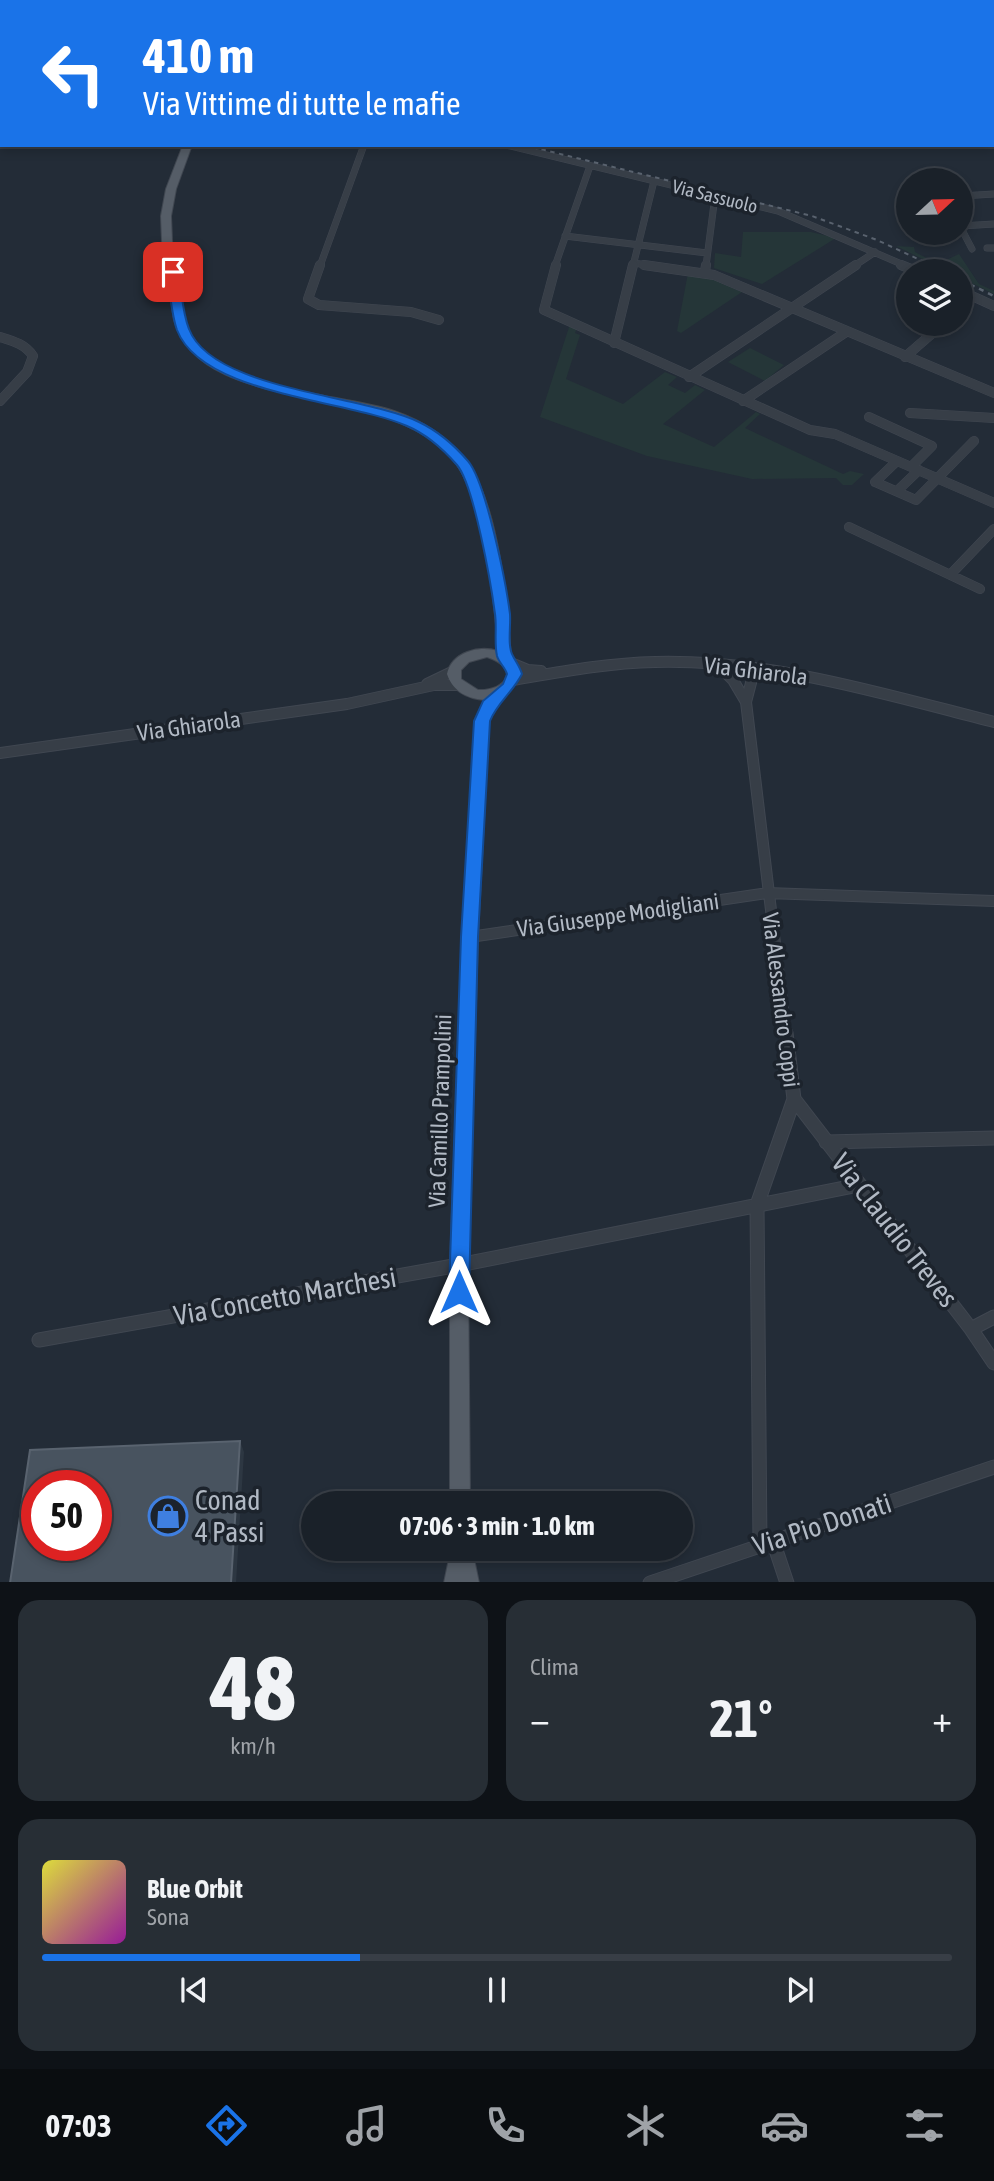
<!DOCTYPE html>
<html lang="it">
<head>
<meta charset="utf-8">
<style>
  body { margin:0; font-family:"Asap Condensed",sans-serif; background:#272e35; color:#f1f3f6; height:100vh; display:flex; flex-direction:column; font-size:26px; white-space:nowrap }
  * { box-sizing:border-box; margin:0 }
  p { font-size:23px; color:#9fa3a8 }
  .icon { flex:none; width:38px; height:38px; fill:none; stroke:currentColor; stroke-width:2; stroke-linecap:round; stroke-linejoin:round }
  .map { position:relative; height:1582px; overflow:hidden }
  .details { display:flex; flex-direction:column; gap:18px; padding:18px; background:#0e1217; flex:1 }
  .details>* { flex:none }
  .top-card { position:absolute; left:0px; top:0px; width:994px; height:147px; box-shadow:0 4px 10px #0003,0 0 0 2px #383e46; background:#1a73e8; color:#fff; overflow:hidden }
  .needle { width:46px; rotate:68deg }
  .fabs { position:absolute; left:896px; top:168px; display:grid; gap:14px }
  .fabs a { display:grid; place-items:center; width:77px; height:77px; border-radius:50%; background:#1a2129; box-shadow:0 4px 10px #0003,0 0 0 2px #383e46; font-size:35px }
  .speed { position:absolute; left:21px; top:1470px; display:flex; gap:14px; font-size:35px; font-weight:700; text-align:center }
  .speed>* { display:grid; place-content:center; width:91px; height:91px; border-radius:50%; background:#1a2129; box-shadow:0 4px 10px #0003,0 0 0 2px #383e46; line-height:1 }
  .speed .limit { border:10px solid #d22; background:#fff; color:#111 }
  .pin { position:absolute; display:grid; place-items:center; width:60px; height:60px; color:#fff; margin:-30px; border-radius:14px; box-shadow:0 4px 10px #0006 }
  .me { position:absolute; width:77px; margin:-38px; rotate:0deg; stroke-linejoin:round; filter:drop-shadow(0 0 5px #0008) }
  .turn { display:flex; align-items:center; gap:24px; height:147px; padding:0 28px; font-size:32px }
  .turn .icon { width:91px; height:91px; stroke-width:2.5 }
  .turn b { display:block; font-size:49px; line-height:60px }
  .big { font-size:52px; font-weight:700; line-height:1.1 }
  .details .tile { flex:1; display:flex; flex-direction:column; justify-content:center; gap:10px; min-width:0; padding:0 24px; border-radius:21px; background:#272e35 }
  .details .dial { align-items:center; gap:0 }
  .dial b { font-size:91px; line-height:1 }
  .song { display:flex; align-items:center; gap:21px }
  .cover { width:84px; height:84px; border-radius:10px; background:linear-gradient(135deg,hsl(60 70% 55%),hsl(300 70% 35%)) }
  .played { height:7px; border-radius:4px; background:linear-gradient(90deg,#1a73e8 35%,#383e46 35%) }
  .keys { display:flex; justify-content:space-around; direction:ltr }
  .heat { display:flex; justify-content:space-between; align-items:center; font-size:38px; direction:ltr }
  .details .tiles { flex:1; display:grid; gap:18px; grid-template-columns:1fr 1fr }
  .tile:last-child { grid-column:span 2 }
  .trip { position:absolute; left:301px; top:1491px; width:392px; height:70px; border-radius:35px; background:#1a2129; box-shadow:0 4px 10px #0003,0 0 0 2px #383e46; font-weight:700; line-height:70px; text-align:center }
  .tabs { display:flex; height:112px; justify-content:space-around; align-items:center; background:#0a0d10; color:#9fa3a8 }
  .tabs .icon { width:49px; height:49px }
  .tabs .active { color:#1a73e8 }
  .tabs b { font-size:32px; color:#f1f3f6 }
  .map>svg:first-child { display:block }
  .green { fill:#253638 }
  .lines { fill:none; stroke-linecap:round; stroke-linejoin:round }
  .minor-far3-casing { stroke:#404751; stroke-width:7 }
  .minor-far2-casing { stroke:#404751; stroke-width:10 }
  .minor-far1-casing { stroke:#404751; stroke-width:12 }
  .minor-casing { stroke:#404751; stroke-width:15 }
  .major-casing { stroke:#404751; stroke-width:2 }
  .minor-far3 { stroke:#373e47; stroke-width:6 }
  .minor-far2 { stroke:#373e47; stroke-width:9 }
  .minor-far1 { stroke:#373e47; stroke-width:10 }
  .minor { stroke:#373e47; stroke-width:13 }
  .major { fill:#555d67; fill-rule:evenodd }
  .rail-far1 { stroke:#59626e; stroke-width:2; stroke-dasharray:4.5 4.5; stroke-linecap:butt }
  .rail { stroke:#59626e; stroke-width:2.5; stroke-dasharray:5 5; stroke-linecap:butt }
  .shaded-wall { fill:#2d3742 }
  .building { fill:#48535f; stroke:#59636f; stroke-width:2; fill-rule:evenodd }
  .route { fill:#1a73e8; stroke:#114b97; stroke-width:2 }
  .labels { text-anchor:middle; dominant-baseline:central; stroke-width:7; stroke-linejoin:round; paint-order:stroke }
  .far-street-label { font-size:19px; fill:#b1b9c4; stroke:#1c232c }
  .street-label { font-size:23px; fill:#b1b9c4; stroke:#1c232c }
  .near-street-label { font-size:28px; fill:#b1b9c4; stroke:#1c232c }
  .near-poi-label { font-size:28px; fill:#b1b9c4; stroke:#1c232c; text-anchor:start }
</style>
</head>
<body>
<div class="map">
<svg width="994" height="1583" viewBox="0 0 994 1583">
  <rect width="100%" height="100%" fill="#232c37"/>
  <path class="green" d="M743,232H811L836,238L762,284L714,268L715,253L741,257Z
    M896,246L914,247L915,252L938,264L959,254L979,284L994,291V294L961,278V271H947Z
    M688,273L709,278L742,292L681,333L677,331Z
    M570,324L577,327L575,333L580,335L566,379L623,404L665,372L677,377L668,385L685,393L695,385L705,390L663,424L714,447L756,412L760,414L745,428L843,474L850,471L864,474L852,485H843L836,478L752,479L647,456L540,417Z
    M750,348L784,365L765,381L728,362Z"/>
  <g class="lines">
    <defs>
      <path id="minor-far3" d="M168,0L172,2
        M506,145L778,211L906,266
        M961,196L994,194
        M961,226L994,224
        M961,228L972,249
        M565,236L707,253
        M987,248H994
        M633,263L656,266
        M320,266L364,145
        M555,266L590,166
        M633,266L654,181
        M706,266L715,196
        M854,266L875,252"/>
      <path id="minor-far2" d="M320,265L308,299L319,305L411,312L439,320
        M556,265L544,310L810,430L835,434L994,503
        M644,265L714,275L994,393
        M901,265L916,271
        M705,271L706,265
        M961,291L994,306
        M0,337C13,341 25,344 33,356L27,372L0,401
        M614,343L633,265
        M905,357L943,324
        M689,377L856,265
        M743,401L846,332
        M910,413L994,418
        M869,417L932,446L911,467
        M897,461L875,482L916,500L974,441
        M897,491L919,470
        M849,527L980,589
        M950,575L994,529"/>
      <path id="minor-far1" d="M511,663L528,670L541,671
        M718,665L733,680L746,702
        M760,668L752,679L746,702L786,1035
        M513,680C560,672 607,663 655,662C770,659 884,694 994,722
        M427,684L454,671
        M0,753L347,704L434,685H458
        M470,937L767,893L994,901"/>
      <path id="minor" d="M794,1099L971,1329L994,1363
        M826,1142L994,1138
        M971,1329L994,1317
        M39,1340L459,1265L859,1185
        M773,1541L787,1583
        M760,1545L757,1205L794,1099L786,1033
        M650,1583L994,1467"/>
      <path id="major" d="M224,0H232L233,2H225Z
        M183,145H192L176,189L171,216L172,241L184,320C206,393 334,391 394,411C421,420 450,438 467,462C499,507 507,602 511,657C533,677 509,689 497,705C493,710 491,715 489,721L478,937L468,1265L470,1503H450V1265L462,937L475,721L486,700C468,699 453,692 447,674C452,652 479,645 498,651C495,603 484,503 457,465C394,376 203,421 174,320L162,241L161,216L166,189ZM487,657C521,668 507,691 478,690L461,679V670L469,662Z
        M451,1549H472L479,1583H444Z"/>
    </defs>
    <use href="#minor-far3" class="minor-far3-casing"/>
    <use href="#minor-far2" class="minor-far2-casing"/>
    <use href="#minor-far1" class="minor-far1-casing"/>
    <use href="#minor" class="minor-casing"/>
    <use href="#major" class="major-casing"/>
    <use href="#minor-far3" class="minor-far3"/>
    <use href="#minor-far2" class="minor-far2"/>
    <use href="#minor-far1" class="minor-far1"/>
    <use href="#minor" class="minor"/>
    <use href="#major" class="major"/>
    <path class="rail-far1" d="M181,0L185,2
      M524,145L812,216L877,240L933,266"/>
    <path class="rail" d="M930,265L943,271
      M961,280L994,296"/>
  </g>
  <path class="shaded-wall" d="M240,1441L244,1452L236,1583H231Z"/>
  <path class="building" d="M240,1441L231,1583H10L30,1450ZM37,1486H96V1545H37Z"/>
  <path class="route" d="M173,269L178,272C182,290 182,312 189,329C212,390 364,395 419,422C438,431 455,446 468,461C486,482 506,583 510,614C511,626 507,646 513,656C516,662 520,667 522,674C513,692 497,703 490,721L478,937L469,1292L466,1299L459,1302L452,1299L449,1292L461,937L474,721L483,701L503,684L507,674C505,667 499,663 497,656C494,643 497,627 495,614C491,584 474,485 457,465C443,449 426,434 407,426C348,400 202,395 177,330C171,313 170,290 167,272Z"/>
  <defs>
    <symbol id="shop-ring" viewBox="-11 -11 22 22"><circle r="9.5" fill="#1c232c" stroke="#3f7fe0" stroke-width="1.5"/><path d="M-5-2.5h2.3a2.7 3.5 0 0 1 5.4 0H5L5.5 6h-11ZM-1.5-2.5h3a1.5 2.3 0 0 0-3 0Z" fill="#3f7fe0"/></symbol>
  </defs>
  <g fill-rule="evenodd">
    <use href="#shop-ring" x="146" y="1494" width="44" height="44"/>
  </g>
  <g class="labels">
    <g class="far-street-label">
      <text transform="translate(715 196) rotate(14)">Via Sassuolo</text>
    </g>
    <g class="street-label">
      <text transform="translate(756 671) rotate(7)">Via Ghiarola</text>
      <text transform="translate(189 726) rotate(-8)">Via Ghiarola</text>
      <text transform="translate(618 915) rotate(-8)">Via Giuseppe Modigliani</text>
      <text transform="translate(781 1000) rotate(83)">Via Alessandro Coppi</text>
      <text transform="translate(440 1111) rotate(-88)">Via Camillo Prampolini</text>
    </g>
    <g class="near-street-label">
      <text transform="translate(895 1230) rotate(52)">Via Claudio Treves</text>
      <text transform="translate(285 1296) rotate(-10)">Via Concetto Marchesi</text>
      <text transform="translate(822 1524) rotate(-18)">Via Pio Donati</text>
    </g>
    <g class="near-poi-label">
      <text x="195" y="1500">Conad<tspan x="195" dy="32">4 Passi</tspan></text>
    </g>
  </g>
</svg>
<div class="fabs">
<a><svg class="needle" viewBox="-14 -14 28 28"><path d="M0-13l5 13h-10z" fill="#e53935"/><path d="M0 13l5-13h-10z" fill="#9fa3a8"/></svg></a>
<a><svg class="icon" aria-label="layers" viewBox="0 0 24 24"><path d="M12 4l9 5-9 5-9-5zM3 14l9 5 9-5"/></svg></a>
</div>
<div class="speed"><div class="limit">50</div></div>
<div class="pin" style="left:173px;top:272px;background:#d93025"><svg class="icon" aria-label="arrive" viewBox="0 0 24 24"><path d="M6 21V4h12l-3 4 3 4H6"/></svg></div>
<svg class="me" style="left:459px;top:1292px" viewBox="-20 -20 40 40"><path d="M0-17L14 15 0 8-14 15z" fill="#1a73e8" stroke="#fff" stroke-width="4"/></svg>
<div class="trip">07:06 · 3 min · 1.0 km</div>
<div class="top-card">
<div class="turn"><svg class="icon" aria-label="left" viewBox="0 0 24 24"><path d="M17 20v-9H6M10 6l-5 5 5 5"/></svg><div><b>410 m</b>Via Vittime di tutte le mafie</div></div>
</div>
</div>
<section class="details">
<div class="tiles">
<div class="tile dial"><b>48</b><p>km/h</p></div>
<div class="tile"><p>Clima</p>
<div class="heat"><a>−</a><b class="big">21°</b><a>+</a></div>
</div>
<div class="tile">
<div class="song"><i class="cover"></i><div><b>Blue Orbit</b><p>Sona</p></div></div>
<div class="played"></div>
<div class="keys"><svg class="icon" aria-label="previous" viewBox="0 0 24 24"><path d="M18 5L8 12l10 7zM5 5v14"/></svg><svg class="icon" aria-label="pause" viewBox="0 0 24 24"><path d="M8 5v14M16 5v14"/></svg><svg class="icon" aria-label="next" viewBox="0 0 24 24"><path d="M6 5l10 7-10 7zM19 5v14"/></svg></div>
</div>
</div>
</section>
<nav class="tabs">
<b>07:03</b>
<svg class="icon active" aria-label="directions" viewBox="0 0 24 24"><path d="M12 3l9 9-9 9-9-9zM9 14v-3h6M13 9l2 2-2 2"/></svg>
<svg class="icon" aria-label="music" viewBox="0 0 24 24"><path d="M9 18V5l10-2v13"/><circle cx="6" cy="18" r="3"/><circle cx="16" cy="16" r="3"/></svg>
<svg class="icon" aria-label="phone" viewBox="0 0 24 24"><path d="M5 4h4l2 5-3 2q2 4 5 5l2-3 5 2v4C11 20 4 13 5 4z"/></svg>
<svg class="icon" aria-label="climate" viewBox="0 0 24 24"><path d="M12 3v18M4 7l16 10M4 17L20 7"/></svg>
<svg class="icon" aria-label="car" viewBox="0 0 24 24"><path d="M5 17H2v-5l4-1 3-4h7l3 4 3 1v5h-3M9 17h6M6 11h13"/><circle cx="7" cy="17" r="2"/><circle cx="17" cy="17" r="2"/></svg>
<svg class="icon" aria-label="filters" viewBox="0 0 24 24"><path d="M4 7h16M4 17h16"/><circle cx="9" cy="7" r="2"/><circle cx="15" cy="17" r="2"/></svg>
</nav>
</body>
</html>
